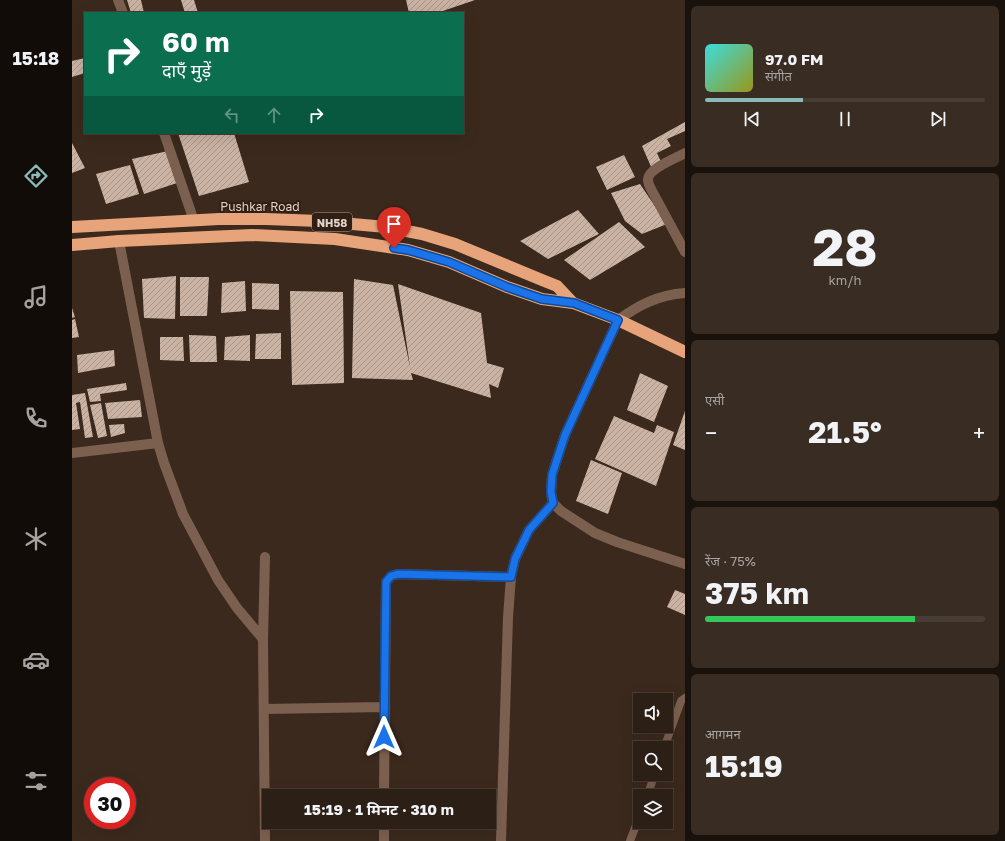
<!DOCTYPE html>
<html lang="hi">
<head>
<meta charset="utf-8">
<style>
  body { margin:0; font-family:"Golos Text","Noto Sans Devanagari",sans-serif; background:#382c23; color:#f1f3f6; height:100vh; display:flex; flex-direction:column; font-size:15px; white-space:nowrap }
  * { box-sizing:border-box; margin:0 }
  p { font-size:13px; color:#a6a2a1 }
  .icon { flex:none; width:22px; height:22px; fill:none; stroke:currentColor; stroke-width:2; stroke-linecap:round; stroke-linejoin:round }
  .map { position:relative; flex:1; overflow:hidden }
  .panel { display:flex; flex-direction:column; gap:6px; padding:6px; background:#18110c; width:320px }
  .panel>* { flex:none }
  .hud { position:absolute; left:12px; top:12px; width:380px; height:122px; border-radius:0px; box-shadow:0 4px 16px #0002,0 0 0 1px #483d35; background:#0b6e4f; color:#fff; overflow:hidden }
  .buttons { position:absolute; left:561px; top:693px; display:grid; gap:8px }
  .buttons a { display:grid; place-items:center; width:40px; height:40px; border-radius:0px; background:#2c1f16; box-shadow:0 4px 16px #0002,0 0 0 1px #483d35; font-size:20px }
  .speed { position:absolute; left:12px; top:777px; display:flex; gap:8px; font-size:20px; font-weight:700; text-align:center }
  .speed>* { display:grid; place-content:center; width:52px; height:52px; border-radius:50%; background:#2c1f16; box-shadow:0 4px 16px #0002,0 0 0 1px #483d35; line-height:1 }
  .speed .limit { border:6px solid #d22; background:#fff; color:#111 }
  .pin { position:absolute; display:grid; place-items:center; width:34px; height:34px; color:#fff; margin:-41px -17px; border-radius:50% 50% 50% 0; rotate:-45deg; box-shadow:0 0 4px #0007 }
  .pin .icon { rotate:45deg }
  .me { position:absolute; width:44px; margin:-22px; rotate:0deg; stroke-linejoin:round; filter:drop-shadow(0 0 3px #0008) }
  .turn { display:flex; align-items:center; gap:14px; height:84px; padding:0 12px; font-size:18px }
  .turn .icon { width:52px; height:52px; stroke-width:2.5 }
  .turn b { display:block; font-size:28px; line-height:34px }
  .lanes { display:flex; align-items:center; height:38px; padding:0 12px; background:#0003; justify-content:center; gap:20px; direction:ltr }
  .lanes .off { opacity:.35 }
  .big { font-size:30px; font-weight:700; line-height:1.1 }
  .panel .tile { flex:1; display:flex; flex-direction:column; justify-content:center; gap:6px; min-width:0; padding:0 14px; border-radius:6px; background:#382c23 }
  .panel .dial { align-items:center; gap:0 }
  .dial b { font-size:52px; line-height:1 }
  .song { display:flex; align-items:center; gap:12px }
  .cover { width:48px; height:48px; border-radius:6px; background:linear-gradient(135deg,hsl(180 70% 55%),hsl(60 70% 35%)) }
  .played { height:4px; border-radius:2px; background:linear-gradient(90deg,#8bbbb9 35%,#483d35 35%) }
  .keys { display:flex; justify-content:space-around; direction:ltr }
  .heat { display:flex; justify-content:space-between; align-items:center; font-size:22px; direction:ltr }
  .charge { height:6px; border-radius:3px; background:linear-gradient(90deg,#34c759 75%,#483d35 0) }
  .trip { position:absolute; left:190px; top:789px; width:234px; height:40px; border-radius:0px; background:#2c1f16; box-shadow:0 4px 16px #0002,0 0 0 1px #483d35; font-weight:700; line-height:40px; text-align:center }
  main { display:flex; flex:1; min-height:0 }
  .tab-bar { display:flex; flex-direction:column; width:72px; justify-content:space-around; align-items:center; background:#120c09; color:#a6a2a1 }
  .tab-bar .icon { width:28px; height:28px }
  .tab-bar .on { color:#8bbbb9 }
  .tab-bar b { font-size:18px; color:#f1f3f6 }
  .map>svg:first-child { display:block }
  .building { fill:url(#building-hatch) }
  .lines { fill:none; stroke-linecap:round; stroke-linejoin:round }
  .lane { stroke:#7c604f; stroke-width:8 }
  .street { stroke:#7c604f; stroke-width:10 }
  .highway { stroke:#e7a47a; stroke-width:12 }
  .route-casing { stroke:#114b97; stroke-width:10 }
  .route { stroke:#1a73e8; stroke-width:7 }
  .labels { text-anchor:middle; dominant-baseline:central; stroke-width:4; stroke-linejoin:round; paint-order:stroke }
  .shield { fill:#311f13; stroke:#ab9d94; stroke-width:1 }
  .shield-label { font-size:11px; font-weight:bold; fill:#dfd3cb }
  .street-label { font-size:12px; fill:#dfd3cb; stroke:#311f13 }
</style>
</head>
<body>
<main>
<nav class="tab-bar">
<b>15:18</b>
<svg class="icon on" aria-label="directions" viewBox="0 0 24 24"><path d="M12 3l9 9-9 9-9-9zM9 14v-3h6M13 9l2 2-2 2"/></svg>
<svg class="icon" aria-label="music" viewBox="0 0 24 24"><path d="M9 18V5l10-2v13"/><circle cx="6" cy="18" r="3"/><circle cx="16" cy="16" r="3"/></svg>
<svg class="icon" aria-label="phone" viewBox="0 0 24 24"><path d="M5 4h4l2 5-3 2q2 4 5 5l2-3 5 2v4C11 20 4 13 5 4z"/></svg>
<svg class="icon" aria-label="climate" viewBox="0 0 24 24"><path d="M12 3v18M4 7l16 10M4 17L20 7"/></svg>
<svg class="icon" aria-label="car" viewBox="0 0 24 24"><path d="M5 17H2v-5l4-1 3-4h7l3 4 3 1v5h-3M9 17h6M6 11h13"/><circle cx="7" cy="17" r="2"/><circle cx="17" cy="17" r="2"/></svg>
<svg class="icon" aria-label="filters" viewBox="0 0 24 24"><path d="M4 7h16M4 17h16"/><circle cx="9" cy="7" r="2"/><circle cx="15" cy="17" r="2"/></svg>
</nav>
<div class="map">
<svg width="613" height="841" viewBox="0 0 613 841">
  <defs>
    <pattern id="building-hatch" width="6" height="6" patternUnits="userSpaceOnUse"><rect width="6" height="6" fill="#cbb3a4"/><path d="M-1 1l2-2M0 6l6-6M5 7l2-2" fill="none" stroke="#a9968a"/></pattern>
  </defs>
  <rect width="100%" height="100%" fill="#3b291d"/>
  <path class="building" d="M55,0H69L72,13H59Z
    M109,0H122L126,13H113Z
    M334,0H403L365,13H337Z
    M13,58V73L0,77V61Z
    M613,122V131L595,139L599,146L585,153L590,164L580,169L570,146Z
    M106,133H162L177,182L127,196Z
    M0,143L13,168L0,173Z
    M96,151L108,182L72,194L60,159Z
    M552,155L563,177L535,190L524,167Z
    M58,165L67,194L34,204L24,174Z
    M568,184L595,224L570,234L553,221L539,193Z
    M506,210L527,234L476,259L448,241Z
    M547,222L573,247L518,280L492,260Z
    M104,276L103,319L72,318L70,279Z
    M108,277H137L135,316H108Z
    M282,279L321,285L338,367L326,284L409,313L415,363L432,368L426,388L417,384L419,398L339,373L341,380L280,378Z
    M173,281L174,311L149,313L150,283Z
    M180,283L207,284V310L180,309Z
    M218,291L271,292L272,383L220,385Z
    M0,308L3,317L0,318Z
    M3,319L7,337L0,338V320Z
    M209,333V359H183L184,334Z
    M117,335L144,336L145,362H118Z
    M178,335V361L152,360L153,337Z
    M88,337H111L112,361L88,360Z
    M42,350L43,366L6,373L5,355Z
    M568,373L596,386L582,422L555,410Z
    M54,383L55,390L28,394L29,401L18,402L15,389Z
    M13,393L21,437L13,438L8,402L4,403L8,429L0,430V395Z
    M68,400L70,417L36,419L33,403Z
    M29,403L35,436L26,438L18,405Z
    M613,411V450L601,445Z
    M542,416L582,433L585,425L602,432L584,486L523,459Z
    M52,424L53,433L39,437L37,425Z
    M519,460L550,473L536,514L504,501Z
    M603,590L613,594V615L595,607Z"/>
  <g class="lines">
    <path class="lane" d="M592,748L609,701L613,698
      M575,796L583,774
      M558,841L568,815"/>
    <path class="street" d="M46,0L51,13
      M92,133L122,221
      M613,153C604,158 575,169 576,180C576,183 578,187 579,189L613,252
      M47,241L86,443L92,463L111,514L146,580L165,608L191,639
      M613,293C586,295 567,305 546,320L493,435L480,475L479,493L481,503L489,511L523,533L545,542L613,564
      M0,453L86,443
      M192,709L312,707
      M312,796L314,582L319,576L326,574L439,577
      M193,841L191,639L193,557
      M312,841V822
      M429,841L436,617L439,577L443,559L457,530L481,503"/>
    <path class="highway" d="M0,227L147,219H194L247,221L314,227L350,234L383,244L470,280L485,286L501,303
      M0,245L47,241L180,235L263,239L336,250L377,262L435,287L470,299L501,303L546,320L613,352"/>
  </g>
  <g class="lines">
    <defs>
      <path id="route" d="M312,737L314,582L319,576L326,574L439,577L443,559L457,530L481,503L479,492L480,475L493,435L546,320L502,303L470,299L435,287L377,262L336,250L322,248"/>
    </defs>
    <use href="#route" class="route-casing"/>
    <use href="#route" class="route"/>
  </g>
  <g class="labels">
    <rect class="shield" x="240" y="213" width="40" height="18" rx="3"/>
    <g class="shield-label">
      <text x="260" y="222">NH58</text>
    </g>
    <g class="street-label">
      <text x="188" y="206">Pushkar Road</text>
    </g>
  </g>
</svg>
<div class="buttons">
<a><svg class="icon" aria-label="sound" viewBox="0 0 24 24"><path d="M4 9h4l5-4v14l-5-4H4zM17 9q2 3 0 6"/></svg></a>
<a><svg class="icon" aria-label="search" viewBox="0 0 24 24"><circle cx="10" cy="10" r="6"/><path d="M15 15l6 6"/></svg></a>
<a><svg class="icon" aria-label="layers" viewBox="0 0 24 24"><path d="M12 4l9 5-9 5-9-5zM3 14l9 5 9-5"/></svg></a>
</div>
<div class="speed"><div class="limit">30</div></div>
<div class="pin" style="left:322px;top:248px;background:#d93025"><svg class="icon" aria-label="arrive" viewBox="0 0 24 24"><path d="M6 21V4h12l-3 4 3 4H6"/></svg></div>
<svg class="me" style="left:312px;top:737px" viewBox="-20 -20 40 40"><path d="M0-17L14 15 0 8-14 15z" fill="#1a73e8" stroke="#fff" stroke-width="4"/></svg>
<div class="trip">15:19 · 1 मिनट · 310 m</div>
<div class="hud">
<div class="turn"><svg class="icon" aria-label="right" viewBox="0 0 24 24"><path d="M7 20v-9h11M14 6l5 5-5 5"/></svg><div><b>60 m</b>दाएँ मुड़ें</div></div>
<div class="lanes"><svg class="icon off" aria-label="left" viewBox="0 0 24 24"><path d="M17 20v-9H6M10 6l-5 5 5 5"/></svg><svg class="icon off" aria-label="ahead" viewBox="0 0 24 24"><path d="M12 20V5M6 11l6-6 6 6"/></svg><svg class="icon" aria-label="right" viewBox="0 0 24 24"><path d="M7 20v-9h11M14 6l5 5-5 5"/></svg></div>
</div>
</div>
<section class="panel">
<div class="tile">
<div class="song"><i class="cover"></i><div><b>97.0 FM</b><p>संगीत</p></div></div>
<div class="played"></div>
<div class="keys"><svg class="icon" aria-label="previous" viewBox="0 0 24 24"><path d="M18 5L8 12l10 7zM5 5v14"/></svg><svg class="icon" aria-label="pause" viewBox="0 0 24 24"><path d="M8 5v14M16 5v14"/></svg><svg class="icon" aria-label="next" viewBox="0 0 24 24"><path d="M6 5l10 7-10 7zM19 5v14"/></svg></div>
</div>
<div class="tile dial"><b>28</b><p>km/h</p></div>
<div class="tile"><p>एसी</p>
<div class="heat"><a>−</a><b class="big">21.5°</b><a>+</a></div>
</div>
<div class="tile"><p>रेंज · 75%</p><b class="big">375 km</b><div class="charge"></div></div>
<div class="tile"><p>आगमन</p><b class="big">15:19</b></div>
</section>
</main>
</body>
</html>
